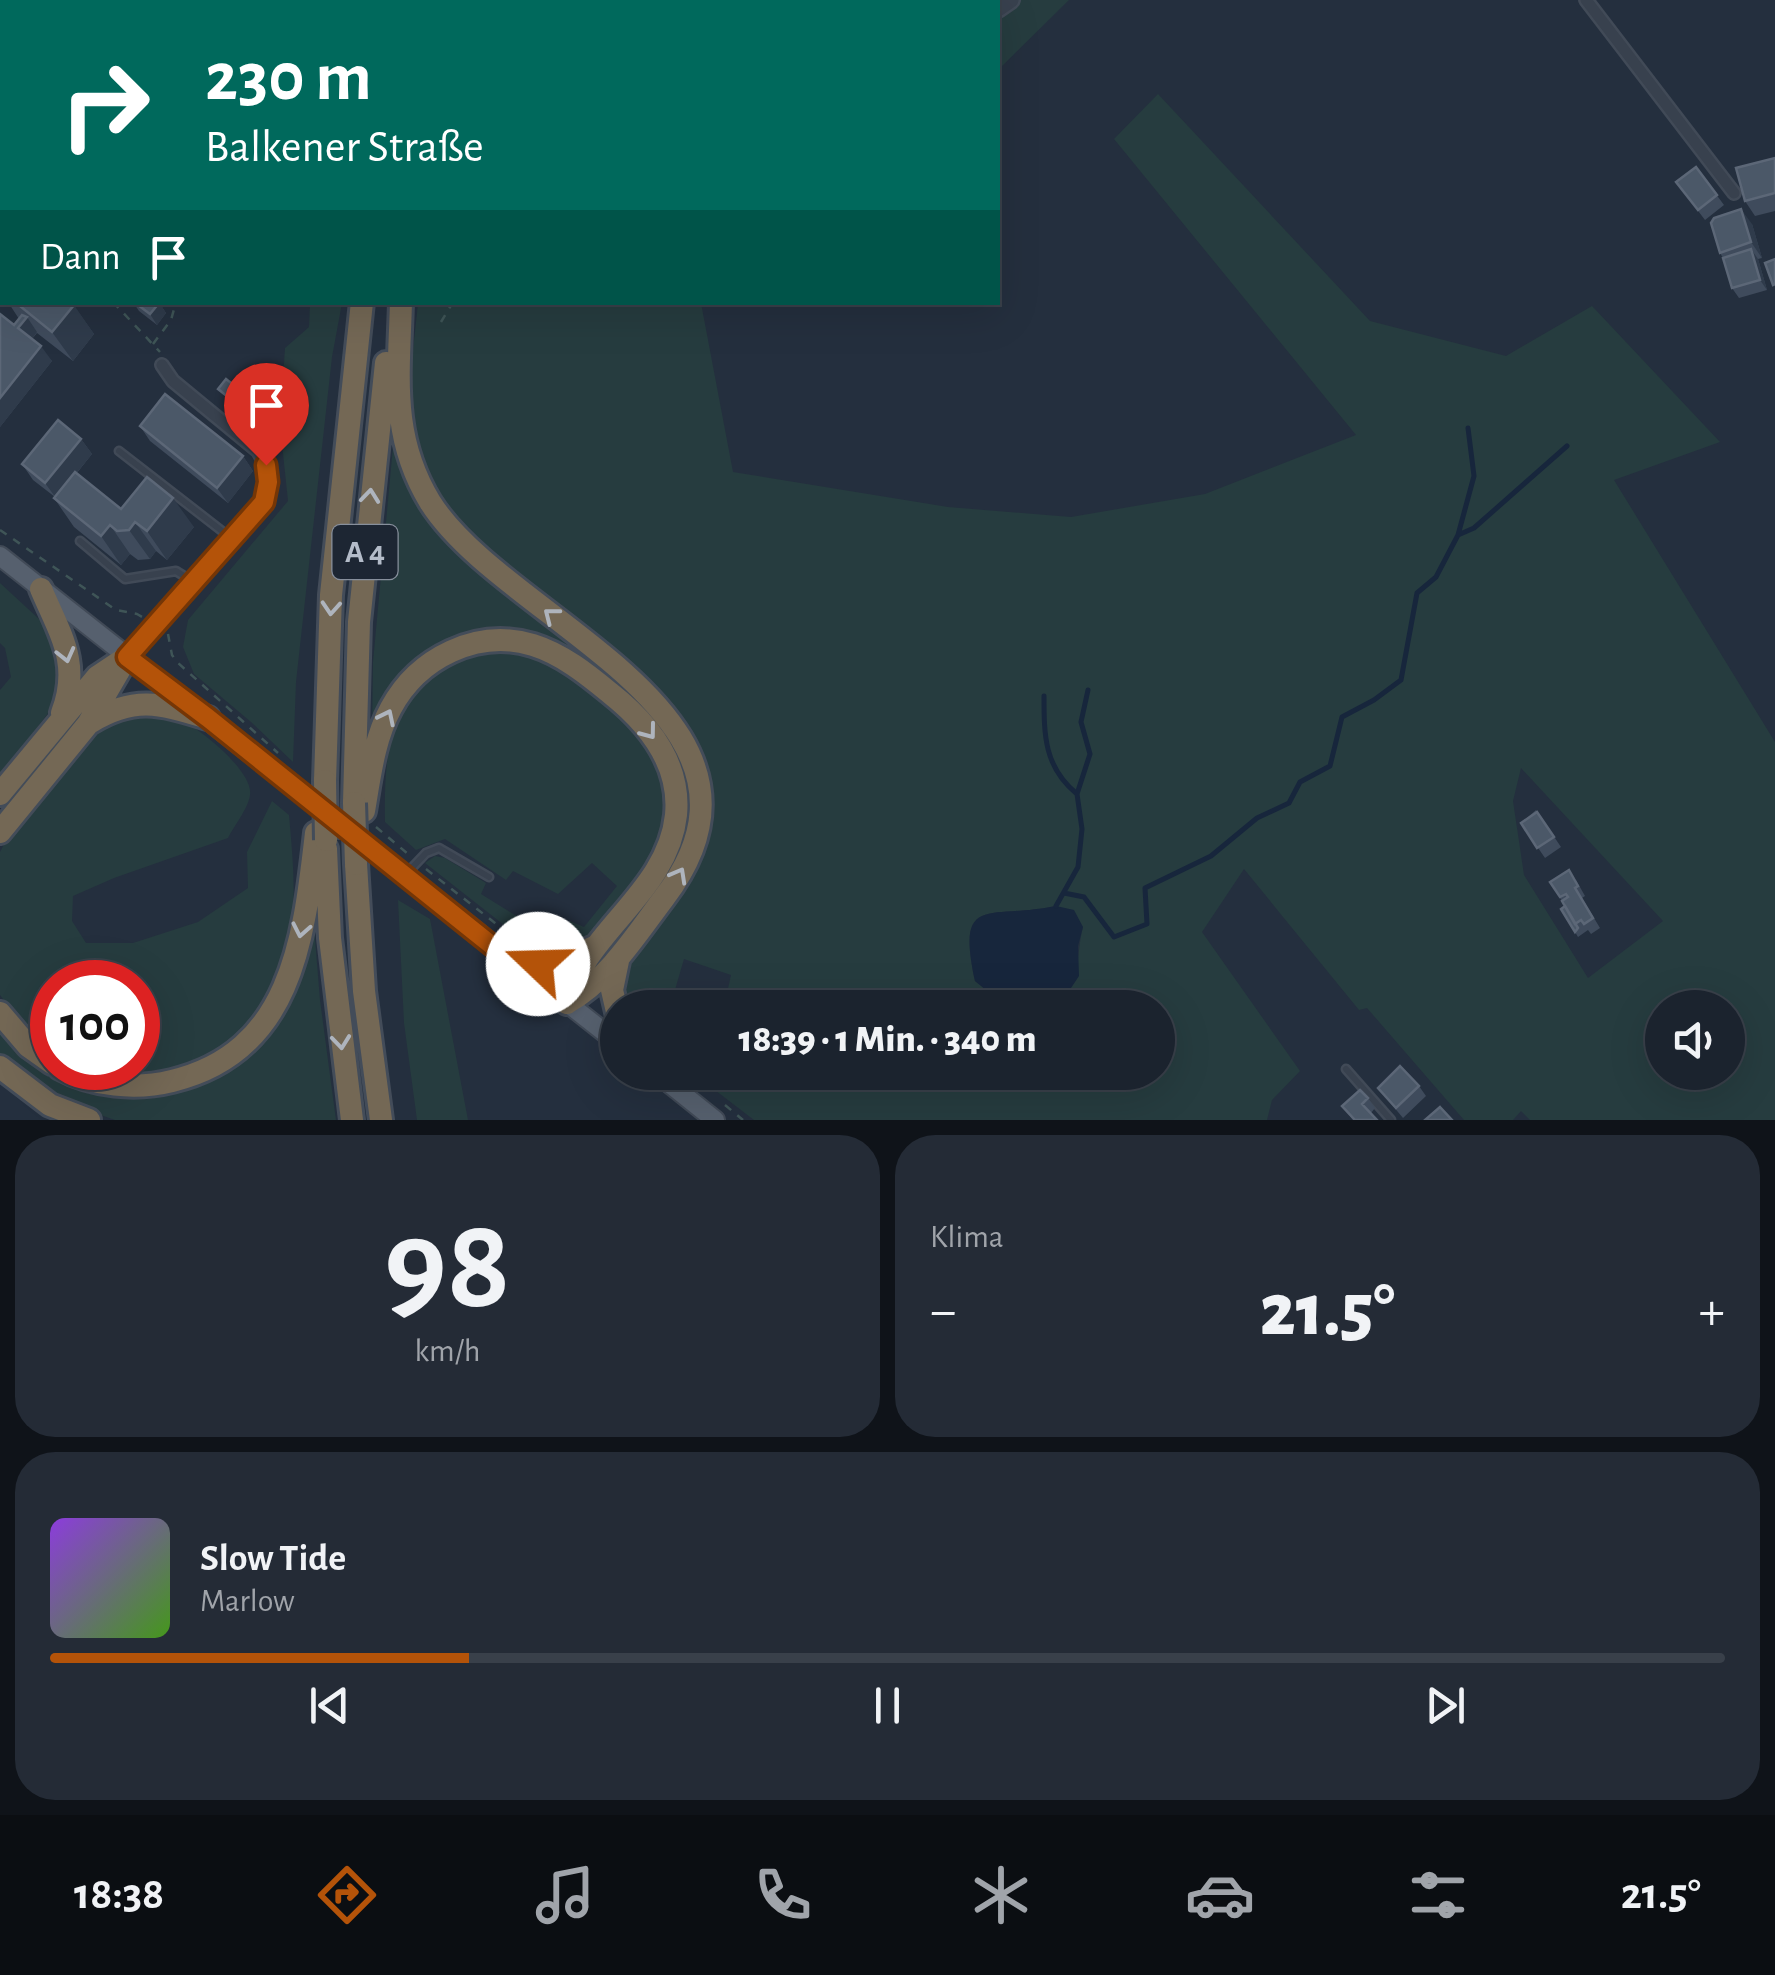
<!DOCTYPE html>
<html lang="de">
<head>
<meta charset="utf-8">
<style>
  body { margin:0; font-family:"Alegreya Sans",sans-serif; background:#242b36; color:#f1f3f6; height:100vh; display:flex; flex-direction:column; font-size:38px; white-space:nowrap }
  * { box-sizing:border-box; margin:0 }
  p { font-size:32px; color:#a0a4aa }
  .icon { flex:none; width:55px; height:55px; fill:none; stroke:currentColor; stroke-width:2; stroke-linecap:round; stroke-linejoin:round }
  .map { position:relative; height:1120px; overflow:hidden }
  .sheet { display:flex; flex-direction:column; gap:15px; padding:15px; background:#0f1319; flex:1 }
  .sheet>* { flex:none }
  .top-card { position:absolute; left:0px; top:0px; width:1000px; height:305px; box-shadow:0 10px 40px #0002,0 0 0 2px #39404a; background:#00695c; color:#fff; overflow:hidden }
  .fabs { position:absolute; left:1645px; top:990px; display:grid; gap:20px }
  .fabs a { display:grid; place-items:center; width:100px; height:100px; border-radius:50%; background:#1b232e; box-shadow:0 10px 40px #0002,0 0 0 2px #39404a; font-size:50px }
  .speed { position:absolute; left:30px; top:960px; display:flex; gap:20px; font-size:50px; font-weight:700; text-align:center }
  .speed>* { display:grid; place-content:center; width:130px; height:130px; border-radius:50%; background:#1b232e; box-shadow:0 10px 40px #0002,0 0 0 2px #39404a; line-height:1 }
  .speed .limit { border:15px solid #d22; background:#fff; color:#111 }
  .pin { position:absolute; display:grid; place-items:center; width:85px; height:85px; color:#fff; margin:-102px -42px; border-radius:50% 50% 50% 0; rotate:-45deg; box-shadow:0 0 10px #0007 }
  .pin .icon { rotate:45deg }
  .me { position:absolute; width:110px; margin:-55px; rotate:291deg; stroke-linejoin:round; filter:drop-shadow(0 0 8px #0008) }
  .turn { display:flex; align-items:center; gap:35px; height:210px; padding:0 40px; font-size:45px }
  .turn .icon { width:130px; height:130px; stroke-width:2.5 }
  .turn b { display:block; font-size:70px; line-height:85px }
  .then { display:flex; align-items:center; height:95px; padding:0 40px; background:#0003; gap:20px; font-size:38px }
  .big { font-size:75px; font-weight:800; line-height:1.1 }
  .sheet .card { flex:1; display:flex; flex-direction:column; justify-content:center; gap:15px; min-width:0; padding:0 35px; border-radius:40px; background:#242b36 }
  .sheet .dial { align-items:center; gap:0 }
  .dial b { font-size:130px; line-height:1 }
  .song { display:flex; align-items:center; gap:30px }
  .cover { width:120px; height:120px; border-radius:15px; background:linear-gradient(135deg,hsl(270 70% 55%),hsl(100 70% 35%)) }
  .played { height:10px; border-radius:5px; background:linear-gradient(90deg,#b45309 25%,#39404a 25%) }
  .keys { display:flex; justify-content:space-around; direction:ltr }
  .heat { display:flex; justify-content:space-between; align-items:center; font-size:55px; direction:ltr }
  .sheet .tiles { flex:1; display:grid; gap:15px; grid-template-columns:1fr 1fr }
  .card:last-child { grid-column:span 2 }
  .trip { position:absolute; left:600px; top:990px; width:575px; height:100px; border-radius:50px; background:#1b232e; box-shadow:0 10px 40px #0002,0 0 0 2px #39404a; font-weight:800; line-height:100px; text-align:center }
  .dock { display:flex; height:160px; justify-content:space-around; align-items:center; background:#0b0e12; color:#a0a4aa }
  .dock .icon { width:70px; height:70px }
  .dock .selected { color:#b45309 }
  .dock b { font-size:45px; color:#f1f3f6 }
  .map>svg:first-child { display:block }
  .green { fill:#263c3f; fill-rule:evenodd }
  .water { fill:#17263c }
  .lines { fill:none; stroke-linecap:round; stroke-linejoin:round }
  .stream { stroke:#17263c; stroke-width:5 }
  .service-casing { stroke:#414a57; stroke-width:11 }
  .minor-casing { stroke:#414a57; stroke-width:16 }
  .tertiary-casing { stroke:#414a57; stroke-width:20 }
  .primary-casing { stroke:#414a57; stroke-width:22 }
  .motorway-casing { stroke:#434c59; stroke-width:28 }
  .path { stroke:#3f5557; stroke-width:2.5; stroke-dasharray:8 8; stroke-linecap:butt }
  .service { stroke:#38414e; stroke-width:6 }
  .minor { stroke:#38414e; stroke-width:11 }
  .tertiary { stroke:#38414e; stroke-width:15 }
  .primary { stroke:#56606e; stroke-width:18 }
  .motorway { stroke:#746855; stroke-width:22 }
  .motorway-bridge-casing { stroke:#434c59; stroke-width:28; stroke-linecap:butt }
  .motorway-bridge { stroke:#746855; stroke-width:22 }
  .wall { fill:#3f4b5c }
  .shaded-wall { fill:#2f3b4b }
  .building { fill:#4b5868; stroke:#5c6777; stroke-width:2.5 }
  .oneway { stroke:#aeb4bd }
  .route-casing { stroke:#753606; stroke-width:25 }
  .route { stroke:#b45309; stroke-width:18 }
  .labels { text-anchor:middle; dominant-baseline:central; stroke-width:10; stroke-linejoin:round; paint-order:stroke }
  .shield { fill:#1d2633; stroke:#878f9c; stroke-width:2.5 }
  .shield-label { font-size:32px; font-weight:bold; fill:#b4bcc9 }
</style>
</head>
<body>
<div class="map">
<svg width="1775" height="1120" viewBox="0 0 1775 1120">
  <rect width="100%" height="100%" fill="#242f3e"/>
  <path class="green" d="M437,0H1069L998,70V2H437Z
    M1158,94L1370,321L1506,356L1592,306L1720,442L1614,480L1775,742V1120H1530L1521,1111L1513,1120H1464L1367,1008L1359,1010L1244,869L1202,932L1300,1071L1272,1100L1267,1120H754L707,1084L709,1073L1158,1072V1008L1053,1007C1081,993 1076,952 1083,927L1056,906C988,920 956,893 975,981L1007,1007H724L731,975L684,959L670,1007H629L627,998L620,996C624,954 656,926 680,892C700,864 711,826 709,791C701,647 457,592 418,453C404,401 413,356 418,303H701L733,472L948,507L1071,517L1205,494L1356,435L1114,139ZM1521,768L1663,921L1588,978L1524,875L1513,801ZM1662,1008H1728V1072H1662Z
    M310,303H342L332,357L296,682L293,762L251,722L194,674L183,647L188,620L288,501L280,425L285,348L309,327Z
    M394,436L411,483L648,703L690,787L686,838L667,880L593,976L580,984L639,909L680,776L575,659L456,642L372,736L373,662Z
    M0,583L39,619L56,639L63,656L55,704L0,777V690L11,677L5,648L0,643Z
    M510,650L563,669L634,726L662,769L665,786L666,822L651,864L601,931L560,954L523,940L425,863L435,856L445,858L486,883L481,894L536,928L567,934L570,921L584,927L617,886L592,863L558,894L513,871L506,880L445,839L416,850L385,822C384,764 386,701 443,669C451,664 461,657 471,654C483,651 497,651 510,650Z
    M136,710C149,712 164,713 176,717C197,726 254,771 250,795C248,809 234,826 228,838L114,878L73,896L72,921L86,943H133L198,922L248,888L247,852L272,801L289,815C293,861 298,906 287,952C266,1041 174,1094 87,1068H138V982H52V1051L26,1030L0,995V852L12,829L88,735Z
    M398,900L430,919L468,1120H417L404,1023Z
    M313,914L320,1000L336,1120H115L61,1101L0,1057V1027L95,1089L237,1059Z"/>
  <path class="water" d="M1056,906L1074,910L1083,927L1078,946L1079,976L1061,1003L1053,1007H1007L975,981C956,893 988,920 1056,906Z"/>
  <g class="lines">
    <path class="stream" d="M911,2L914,0
      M1458,535L1474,528L1567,446
      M1044,696C1044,735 1044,767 1077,794
      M1064,893L1084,897L1114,937L1147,924L1145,888L1211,856L1257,818L1289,803L1300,782L1330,766L1342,717L1374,700L1401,680L1417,593L1436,577L1458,535L1474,476L1468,428
      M1056,906L1078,867L1082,829L1077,794L1090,754L1081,722L1088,690"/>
    <defs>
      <path id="service" d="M69,0H74
        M147,2L148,0
        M226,2L227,0
        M119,451L231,538
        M80,541L125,579L176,571L192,581
        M408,872L426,853L439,848L489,877
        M1346,1069L1391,1120"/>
      <path id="minor" d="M1586,0L1734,193
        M109,2V0
        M0,169H2
        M127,657L264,502C272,483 268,468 258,451L173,381L162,365"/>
      <path id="tertiary" d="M492,0L496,2
        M998,9L1011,0"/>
      <path id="primary" d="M0,556L618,1043
        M655,1072L715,1120"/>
      <path id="motorway" d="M413,0V2
        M380,2V0
        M401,302C399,376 390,436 430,502C506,623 804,715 664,898C636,935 608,980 567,1003
        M41,589C60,634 81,663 62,713
        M91,722C136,695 161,704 208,718
        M325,781L331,595L362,302
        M0,794L97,677L124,659
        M354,803L359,622L386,363
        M364,811C370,776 374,739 391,708C418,658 477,628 533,645C562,654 587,674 610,693C648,723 681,763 676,815C668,893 584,932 567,1003
        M0,832L88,724L127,657
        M326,849L330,938L352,1120
        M356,864L364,991L381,1120
        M510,960L556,964L594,947
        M0,1013L28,1046L52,1063
        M618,1016L612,990L618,961
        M0,1067L50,1105L89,1120
        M60,1068C93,1086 136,1090 172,1081C293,1052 304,937 316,833
        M656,1072L658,1075"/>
    </defs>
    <use href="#service" class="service-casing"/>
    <use href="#minor" class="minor-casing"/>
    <use href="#tertiary" class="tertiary-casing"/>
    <use href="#primary" class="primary-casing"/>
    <use href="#motorway" class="motorway-casing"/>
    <path class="path" d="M513,0L517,2
      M113,302L160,352
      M441,322L453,302
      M153,344L171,320L176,302
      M0,530L116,610L137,614L144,618
      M168,634L172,655L177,662L278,753
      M376,827L408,854
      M426,869L518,941
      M684,1072L691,1079
      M725,1105L743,1120"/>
    <use href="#service" class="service"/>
    <use href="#minor" class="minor"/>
    <use href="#tertiary" class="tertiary"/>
    <use href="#primary" class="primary"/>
    <use href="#motorway" class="motorway"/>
    <defs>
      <path id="motorway-bridge" d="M325,781L326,840
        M354,803L356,864"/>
    </defs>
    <use href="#motorway-bridge" class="motorway-bridge-casing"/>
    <use href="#motorway-bridge" class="motorway-bridge"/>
  </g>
  <path class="wall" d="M160,0H198L197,2H162Z
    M1775,158V211L1755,216L1745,201Z
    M1696,167L1724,205L1705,220L1676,182Z
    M1752,224L1762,258L1758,259L1767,290L1739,298L1732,288L1723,258L1720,253Z
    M8,302H71L94,334L73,361L37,333L32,339L52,361L0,427V314L14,325L19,319Z
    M133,302L162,307L166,313L157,325L139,311Z
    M140,426L243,456L253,471L228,503L150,441Z
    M81,439L92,454L76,474L121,509L194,527L167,560L156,551L150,559L138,560L130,554L121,565L74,527L54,498L55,497L33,480L22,464Z
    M1536,810L1561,847L1545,858L1521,823Z
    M1576,880L1585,896L1582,898L1600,928L1591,934L1588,930L1578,937L1561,909L1565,906L1550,882Z
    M1419,1086L1426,1096L1403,1118L1378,1088Z
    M1368,1098L1375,1108L1371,1113L1377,1120H1353L1342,1106Z"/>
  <path class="shaded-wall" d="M180,0H198L197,2H182Z
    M1,25L2,28V52L0,55Z
    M0,129L2,133V149L0,152Z
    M1741,209L1752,224L1762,258L1751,242Z
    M1751,249L1758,259L1767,290L1760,280Z
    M156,302H167L162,307L166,313L157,325L150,314Z
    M74,305L94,334L73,361L52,332Z
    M27,317L37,332L29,343L18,328Z
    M41,346L52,361L0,427V398Z
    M246,395L249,400L242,410L238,405Z
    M81,439L92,454L56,498L45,483Z
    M243,456L253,471L228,503L217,488Z
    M173,498L194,527L167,560L147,531Z
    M135,522L156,551L150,559L129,530Z
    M110,525L130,554L121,565L101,536Z"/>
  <path class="building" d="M25,0H55L58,2H29Z
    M0,60L2,62V127L1,129Z
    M1775,158V193L1745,201L1736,168Z
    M1696,167L1717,195L1698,210L1676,182Z
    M1741,209L1751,242L1720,253L1711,223L1714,218Z
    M1751,249L1760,280L1732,288L1723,258Z
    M1775,259V284L1773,285L1765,263Z
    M15,302H71L74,305L52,332Z
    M134,302H159V303L150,314Z
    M0,314L14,325L22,315L27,317L18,328L41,346L0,398Z
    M226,379L246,395L238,405L218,389Z
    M165,394L243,456L217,488L140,426Z
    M58,420L81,439L45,483L22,464Z
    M75,472L121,509L147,477L173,498L147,531L135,522L129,530L117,531L110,525L101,536L54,498Z
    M1537,812L1554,837L1537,848L1521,823Z
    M1569,870L1578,886L1575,888L1593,918L1584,924L1581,920L1575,924L1562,901L1568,897L1566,894L1560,897L1550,882Z
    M1565,906L1578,928L1575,932L1561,909Z
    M685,1000L696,1008H680Z
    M1400,1066L1419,1086L1396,1108L1378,1088Z
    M1360,1090L1368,1098L1362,1104L1377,1120H1355L1342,1106Z
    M1440,1107L1452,1120H1425Z"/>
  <defs><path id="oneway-chevron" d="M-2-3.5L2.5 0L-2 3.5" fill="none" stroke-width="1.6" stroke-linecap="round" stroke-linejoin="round" transform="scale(2.5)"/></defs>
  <g class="oneway">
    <use href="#oneway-chevron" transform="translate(370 496) rotate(-84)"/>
    <use href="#oneway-chevron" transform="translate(331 608) rotate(94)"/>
    <use href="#oneway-chevron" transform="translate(551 615) rotate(-142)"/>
    <use href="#oneway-chevron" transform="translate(66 655) rotate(76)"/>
    <use href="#oneway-chevron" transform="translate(387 717) rotate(-64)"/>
    <use href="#oneway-chevron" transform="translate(649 732) rotate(53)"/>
    <use href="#oneway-chevron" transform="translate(679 875) rotate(-61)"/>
    <use href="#oneway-chevron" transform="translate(301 930) rotate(101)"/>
    <use href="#oneway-chevron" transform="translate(341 1042) rotate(84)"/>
  </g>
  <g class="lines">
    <defs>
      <path id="route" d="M266,465L268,482L264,502L127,657L208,718L510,960L538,964"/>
    </defs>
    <use href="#route" class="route-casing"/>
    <use href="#route" class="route"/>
  </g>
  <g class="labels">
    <rect class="shield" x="332.5" y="525" width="65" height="54" rx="8"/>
    <g class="shield-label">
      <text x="365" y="552">A 4</text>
    </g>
  </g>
</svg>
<div class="fabs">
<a><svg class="icon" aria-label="sound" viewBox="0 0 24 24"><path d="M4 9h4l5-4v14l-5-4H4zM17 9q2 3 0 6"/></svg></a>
</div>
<div class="speed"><div class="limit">100</div></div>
<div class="pin" style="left:266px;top:465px;background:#d93025"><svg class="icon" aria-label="arrive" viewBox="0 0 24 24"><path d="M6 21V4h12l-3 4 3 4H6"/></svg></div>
<svg class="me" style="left:538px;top:964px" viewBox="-20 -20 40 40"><circle r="19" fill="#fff"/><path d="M0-13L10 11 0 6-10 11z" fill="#b45309"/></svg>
<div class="trip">18:39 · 1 Min. · 340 m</div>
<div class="top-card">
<div class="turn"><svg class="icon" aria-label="right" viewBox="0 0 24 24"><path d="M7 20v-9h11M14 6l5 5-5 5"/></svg><div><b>230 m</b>Balkener Straße</div></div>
<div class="then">Dann<svg class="icon" aria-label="arrive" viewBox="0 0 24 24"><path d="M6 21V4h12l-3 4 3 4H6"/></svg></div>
</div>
</div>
<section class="sheet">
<div class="tiles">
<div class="card dial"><b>98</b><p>km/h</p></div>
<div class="card"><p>Klima</p>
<div class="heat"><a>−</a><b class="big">21.5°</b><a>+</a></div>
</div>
<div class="card">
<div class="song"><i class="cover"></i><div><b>Slow Tide</b><p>Marlow</p></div></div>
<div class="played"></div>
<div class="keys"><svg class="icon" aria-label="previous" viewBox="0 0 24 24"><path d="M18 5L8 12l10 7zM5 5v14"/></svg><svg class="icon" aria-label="pause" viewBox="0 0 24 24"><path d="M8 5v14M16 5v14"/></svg><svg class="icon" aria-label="next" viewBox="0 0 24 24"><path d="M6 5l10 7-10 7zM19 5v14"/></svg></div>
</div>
</div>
</section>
<nav class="dock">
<b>18:38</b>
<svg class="icon selected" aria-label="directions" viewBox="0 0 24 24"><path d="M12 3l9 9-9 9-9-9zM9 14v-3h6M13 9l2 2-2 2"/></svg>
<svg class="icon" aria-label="music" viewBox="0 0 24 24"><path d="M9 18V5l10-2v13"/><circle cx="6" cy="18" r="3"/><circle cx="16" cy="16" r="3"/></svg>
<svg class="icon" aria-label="phone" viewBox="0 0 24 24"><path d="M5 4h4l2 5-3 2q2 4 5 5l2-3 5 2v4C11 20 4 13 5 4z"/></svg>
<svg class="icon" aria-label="climate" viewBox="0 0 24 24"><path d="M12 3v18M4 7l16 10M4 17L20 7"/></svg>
<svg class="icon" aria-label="car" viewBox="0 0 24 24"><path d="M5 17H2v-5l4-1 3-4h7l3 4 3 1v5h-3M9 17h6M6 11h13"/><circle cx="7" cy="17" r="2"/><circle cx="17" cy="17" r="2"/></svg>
<svg class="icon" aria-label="filters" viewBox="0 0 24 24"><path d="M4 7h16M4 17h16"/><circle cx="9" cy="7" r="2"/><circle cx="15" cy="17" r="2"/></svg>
<b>21.5°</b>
</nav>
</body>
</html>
